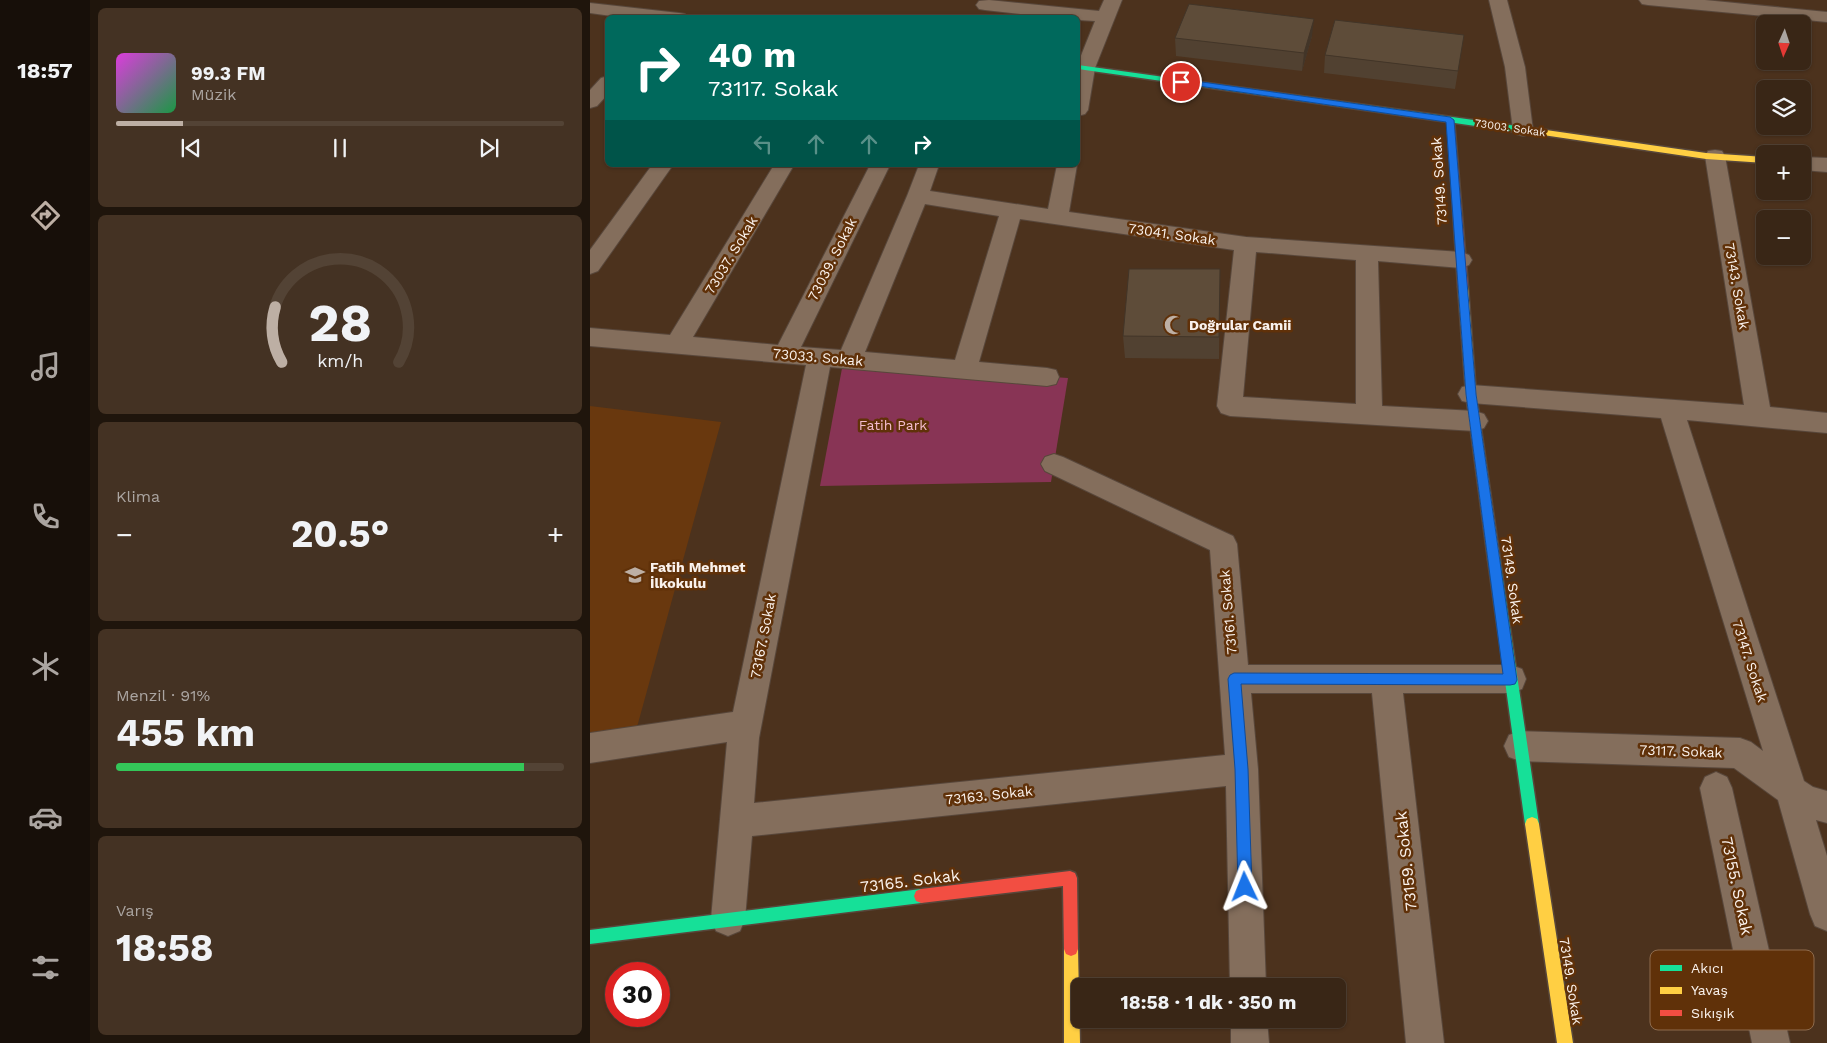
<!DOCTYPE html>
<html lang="tr">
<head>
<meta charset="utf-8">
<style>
  body { margin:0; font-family:"Work Sans",sans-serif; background:#443223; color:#f1f3f6; height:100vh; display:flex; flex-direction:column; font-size:19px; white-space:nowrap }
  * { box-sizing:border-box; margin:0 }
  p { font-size:16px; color:#aba5a1 }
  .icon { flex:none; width:28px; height:28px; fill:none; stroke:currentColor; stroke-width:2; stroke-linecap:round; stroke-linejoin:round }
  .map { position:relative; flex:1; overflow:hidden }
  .side { display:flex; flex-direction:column; gap:8px; padding:8px; background:#1f150c; width:500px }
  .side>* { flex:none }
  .banner { position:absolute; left:15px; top:15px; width:475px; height:152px; border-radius:8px; box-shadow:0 1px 4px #0004,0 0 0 1px #534335; background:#00695c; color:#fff; overflow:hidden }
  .needle { width:32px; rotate:183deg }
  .buttons { position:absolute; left:1166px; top:15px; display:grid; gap:10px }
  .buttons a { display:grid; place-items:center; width:55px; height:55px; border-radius:8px; background:#392616; box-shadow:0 1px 4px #0004,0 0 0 1px #534335; font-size:25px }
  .speed { position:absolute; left:15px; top:962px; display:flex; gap:10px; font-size:25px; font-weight:700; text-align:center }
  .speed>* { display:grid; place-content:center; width:65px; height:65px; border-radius:50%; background:#392616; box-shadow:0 1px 4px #0004,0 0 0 1px #534335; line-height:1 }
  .speed .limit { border:8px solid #d22; background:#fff; color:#111 }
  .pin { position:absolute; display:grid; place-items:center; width:42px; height:42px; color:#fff; margin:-21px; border:2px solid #fff; border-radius:50%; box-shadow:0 1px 5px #0007 }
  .me { position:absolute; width:55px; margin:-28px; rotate:358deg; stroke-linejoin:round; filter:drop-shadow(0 0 4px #0008) }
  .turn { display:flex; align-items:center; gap:18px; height:105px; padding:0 20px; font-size:22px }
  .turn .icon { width:65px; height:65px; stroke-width:2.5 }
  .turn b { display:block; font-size:35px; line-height:42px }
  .lanes { display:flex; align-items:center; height:48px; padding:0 20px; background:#0003; justify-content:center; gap:25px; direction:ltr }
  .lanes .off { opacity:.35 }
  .big { font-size:38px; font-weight:700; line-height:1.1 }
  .side .card { flex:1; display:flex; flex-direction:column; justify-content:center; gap:8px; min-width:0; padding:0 18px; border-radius:8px; background:#443223 }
  .side .dial { align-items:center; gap:0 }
  .dial svg { height:130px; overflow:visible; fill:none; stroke:#534335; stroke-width:7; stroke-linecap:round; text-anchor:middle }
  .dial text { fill:#f1f3f6; stroke:none }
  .song { display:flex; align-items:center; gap:15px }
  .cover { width:60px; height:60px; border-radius:8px; background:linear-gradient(135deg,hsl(300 70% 55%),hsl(140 70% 35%)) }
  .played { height:5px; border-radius:2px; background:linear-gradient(90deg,#bdafa4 15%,#534335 15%) }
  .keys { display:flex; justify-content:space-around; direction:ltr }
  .heat { display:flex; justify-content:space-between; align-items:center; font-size:28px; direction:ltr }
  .charge { height:8px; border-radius:4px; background:linear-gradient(90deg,#34c759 91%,#534335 0) }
  .trip { position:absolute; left:481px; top:978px; width:275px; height:50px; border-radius:8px; background:#392616; box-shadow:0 1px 4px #0004,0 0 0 1px #534335; font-weight:700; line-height:50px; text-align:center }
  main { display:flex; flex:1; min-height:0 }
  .tabs { display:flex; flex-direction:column; width:90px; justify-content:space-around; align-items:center; background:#170f09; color:#aba5a1 }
  .tabs .icon { width:35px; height:35px }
  .tabs .selected { color:#bdafa4 }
  .tabs b { font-size:22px; color:#f1f3f6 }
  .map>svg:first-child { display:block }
  .built { fill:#69380e }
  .green { fill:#883455 }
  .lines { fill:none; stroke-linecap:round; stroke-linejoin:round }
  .street-casing { stroke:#58473b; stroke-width:2 }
  .fast-casing { stroke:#58473b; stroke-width:3 }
  .slow-casing { stroke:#58473b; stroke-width:3 }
  .jam-casing { stroke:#58473b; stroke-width:3 }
  .street { fill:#846e5c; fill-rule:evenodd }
  .fast { fill:#16e098; fill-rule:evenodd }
  .slow { fill:#ffcf43; fill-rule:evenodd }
  .jam { fill:#f24e42; fill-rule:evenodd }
  .wall { fill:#514131 }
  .shaded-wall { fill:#423528 }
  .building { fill:#5e4c39; stroke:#423528 }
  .route { fill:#1a73e8; stroke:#114b97 }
  .labels { text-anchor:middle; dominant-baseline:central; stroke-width:5; stroke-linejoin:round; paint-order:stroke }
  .far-street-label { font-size:11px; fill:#faf2ed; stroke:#603109 }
  .street-label { font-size:14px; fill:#faf2ed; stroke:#603109 }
  .poi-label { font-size:14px; font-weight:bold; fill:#faf2ed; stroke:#603109; text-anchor:start }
  .park-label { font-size:14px; fill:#f4bccf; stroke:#603109 }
  .near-street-label { font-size:16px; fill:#faf2ed; stroke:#603109 }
  .key { fill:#603109; stroke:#8e6b4d; stroke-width:1 }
  .key-label { font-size:14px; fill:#faf2ed }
</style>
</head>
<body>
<main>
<nav class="tabs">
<b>18:57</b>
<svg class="icon selected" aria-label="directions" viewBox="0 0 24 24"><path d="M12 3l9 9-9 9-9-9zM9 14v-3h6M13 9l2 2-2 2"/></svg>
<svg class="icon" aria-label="music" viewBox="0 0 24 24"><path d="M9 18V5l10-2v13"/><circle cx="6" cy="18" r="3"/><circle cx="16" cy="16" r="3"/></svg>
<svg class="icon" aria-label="phone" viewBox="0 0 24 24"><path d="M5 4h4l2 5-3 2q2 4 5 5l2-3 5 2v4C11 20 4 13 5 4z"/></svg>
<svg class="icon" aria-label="climate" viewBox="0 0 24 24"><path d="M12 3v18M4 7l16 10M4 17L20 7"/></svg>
<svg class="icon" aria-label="car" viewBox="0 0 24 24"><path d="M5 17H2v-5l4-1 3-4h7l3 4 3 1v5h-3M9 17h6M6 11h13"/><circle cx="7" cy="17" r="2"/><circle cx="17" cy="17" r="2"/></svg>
<svg class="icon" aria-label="filters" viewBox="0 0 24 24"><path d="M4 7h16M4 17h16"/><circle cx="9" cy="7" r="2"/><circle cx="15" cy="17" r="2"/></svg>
</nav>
<section class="side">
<div class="card">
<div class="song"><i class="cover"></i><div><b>99.3 FM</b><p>Müzik</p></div></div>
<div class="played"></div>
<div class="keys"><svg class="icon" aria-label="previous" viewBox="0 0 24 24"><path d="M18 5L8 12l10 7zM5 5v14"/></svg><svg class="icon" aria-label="pause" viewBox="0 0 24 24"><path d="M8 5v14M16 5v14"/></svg><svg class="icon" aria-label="next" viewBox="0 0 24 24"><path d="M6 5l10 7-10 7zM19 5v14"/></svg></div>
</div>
<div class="card dial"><svg viewBox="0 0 100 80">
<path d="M14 69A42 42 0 1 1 86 69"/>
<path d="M14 69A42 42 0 0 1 10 35" stroke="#bdafa4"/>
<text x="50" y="56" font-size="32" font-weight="700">28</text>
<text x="50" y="72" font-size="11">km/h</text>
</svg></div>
<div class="card"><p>Klima</p>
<div class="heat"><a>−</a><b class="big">20.5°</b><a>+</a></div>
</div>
<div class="card"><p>Menzil · 91%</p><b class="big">455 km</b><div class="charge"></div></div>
<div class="card"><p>Varış</p><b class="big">18:58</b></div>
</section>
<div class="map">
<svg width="1237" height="1043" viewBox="0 0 1237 1043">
  <rect width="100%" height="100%" fill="#4c321d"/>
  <path class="built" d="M0,406L131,422L47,727L0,734Z"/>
  <path class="green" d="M253,363L478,378L461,482L230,486Z"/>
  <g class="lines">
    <defs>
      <path id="street" d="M399,0L509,11L514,0H532L505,68L498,110L495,114L488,116V63L505,21L488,20V18H466L395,10L389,9L386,5L389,1Z
        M899,0H917L935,67L943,130L940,134L933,136L926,134L923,130L915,67Z
        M1049,0H1115L1237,12V22L1058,5L1052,4Z
        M0,3L89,13L95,14L98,18H36L0,13Z
        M18,76V94L7,106L0,108V90L11,78Z
        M1125,150L1132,151L1135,156L1180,407L1237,413V433L1097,420L1214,781L1223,787L1237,791V823L1226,820L1237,856V931L1225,926L1220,914L1188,800L1144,768L930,761L919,757L914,746L919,735L930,731L1150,738L1161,742L1173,751L1071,418L881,403L872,401L868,394L872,387L881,385L1154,405L1115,156L1118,151Z
        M1212,157L1237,158V172L1212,170Z
        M62,165H83L8,271L0,274V250Z
        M184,165H204L103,337L188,345L280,165H300L211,347L251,350L317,196L329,165H349L340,191L458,209L467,165H487L479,212L656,237L871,252L879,255L882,260L879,265L871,268L788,261L792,406L885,411L894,414L898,421L894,428L885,431L640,416L631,413L627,406L644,250L430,219L389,362L457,368L466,370L469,377L466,384L457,386L240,367L169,738L164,803L635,755L620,550L455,471L451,464L455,457L464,454L473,457L643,536L647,544L658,665H921L932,669L936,679L932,689L921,693H813L854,1043H816L782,693H661L668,769L676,986H640L636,786L162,836L155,919L150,931L138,936L126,931L121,919L137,742L0,763V733L143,712L216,365L0,346V328L80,335ZM335,204L409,216L365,360L275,352ZM666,252L766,260V404L653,397Z
        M1126,772L1137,777L1142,788L1200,1043H1162L1110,788L1115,777Z
        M641,1019H677L679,1043H641Z"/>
      <path id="fast" d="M488,65L949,129L953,132L949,135L488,69Z
        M904,555L908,557L910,560L949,824L947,829L942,831L937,829L935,824L898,560L900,557Z
        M331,889L336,891L338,896L336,901L331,903L0,944V930Z"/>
      <path id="slow" d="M949,129L1116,153L1175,157V163L1116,159L946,134V130Z
        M873,284L878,287L886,394L910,560L908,563L904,565L900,563L898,560L876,394L868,287Z
        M942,817L947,819L949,824L983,1043H967L935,824L937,819Z
        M481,942L486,944L488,949L490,1043H474V949L476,944Z"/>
      <path id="jam" d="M857,118L864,120L878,287L873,290L868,287Z
        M480,871L485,873L487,878L488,949L486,954L481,956L476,954L474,949L473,886L331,903L326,901L324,896L326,891L331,889Z"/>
    </defs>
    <use href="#street" class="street-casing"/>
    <use href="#fast" class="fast-casing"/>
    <use href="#slow" class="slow-casing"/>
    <use href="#jam" class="jam-casing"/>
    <use href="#street" class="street"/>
    <use href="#fast" class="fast"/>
    <use href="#slow" class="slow"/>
    <use href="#jam" class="jam"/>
  </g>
  <path class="wall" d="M722,36L712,71L586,56L585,38Z
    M735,55L868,71L865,89L734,73Z
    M630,269L629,359L535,358L533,336Z"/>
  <path class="shaded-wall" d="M724,19L722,36L712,71L714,53Z"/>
  <path class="building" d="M599,4L724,19L714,53L585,38Z
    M745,20L874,35L868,71L735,55Z
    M539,269H630L629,337L533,336Z"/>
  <path class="route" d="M591,79L860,117L864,120L886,394L927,680L925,684L920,685L651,684L658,769L662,887L660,892L655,894L650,892L648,887L645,769L638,679L640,675L644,673L913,674L876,394L856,122L588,83V80Z"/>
  <defs>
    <symbol id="mosque-bare" viewBox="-9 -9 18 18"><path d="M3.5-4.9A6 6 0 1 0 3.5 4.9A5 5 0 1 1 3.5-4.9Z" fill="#bdafa4" stroke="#603109" stroke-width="2.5" paint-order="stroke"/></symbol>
    <symbol id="school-bare" viewBox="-9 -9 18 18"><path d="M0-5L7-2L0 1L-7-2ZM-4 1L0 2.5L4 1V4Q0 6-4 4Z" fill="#bdafa4" stroke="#603109" stroke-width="2.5" paint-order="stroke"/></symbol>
  </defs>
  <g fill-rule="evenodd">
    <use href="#mosque-bare" x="570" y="311" width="28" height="28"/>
    <use href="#school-bare" x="31" y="561" width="28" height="28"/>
  </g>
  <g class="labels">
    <g class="far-street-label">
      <text transform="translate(920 128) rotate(8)">73003. Sokak</text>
    </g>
    <g class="street-label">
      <text transform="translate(849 181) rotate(-94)">73149. Sokak</text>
      <text transform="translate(582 234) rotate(8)">73041. Sokak</text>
      <text transform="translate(141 255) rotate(-59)">73037. Sokak</text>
      <text transform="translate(242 259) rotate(-63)">73039. Sokak</text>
      <text transform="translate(1147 286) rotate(80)">73143. Sokak</text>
      <text transform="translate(228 357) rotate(5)">73033. Sokak</text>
      <text transform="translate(922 580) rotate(82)">73149. Sokak</text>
      <text transform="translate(638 612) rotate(-95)">73161. Sokak</text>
      <text transform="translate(173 636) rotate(-79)">73167. Sokak</text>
      <text transform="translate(1160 661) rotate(72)">73147. Sokak</text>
      <text transform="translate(1091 751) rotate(2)">73117. Sokak</text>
      <text transform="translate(399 795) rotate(-6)">73163. Sokak</text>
      <text transform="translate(981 981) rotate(81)">73149. Sokak</text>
    </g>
    <g class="poi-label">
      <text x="599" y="325">Doğrular Camii</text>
      <text x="60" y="567">Fatih Mehmet<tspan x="60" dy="16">İlkokulu</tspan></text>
    </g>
    <g class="park-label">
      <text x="303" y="425">Fatih Park</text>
    </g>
    <g class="near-street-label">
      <text transform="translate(816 861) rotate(-96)">73159. Sokak</text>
      <text transform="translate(320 881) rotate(-7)">73165. Sokak</text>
      <text transform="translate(1147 886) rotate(78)">73155. Sokak</text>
    </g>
  </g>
  <rect x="1060" y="950" width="164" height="80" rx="8" class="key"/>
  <rect x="1070" y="965" width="22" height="6" fill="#16e098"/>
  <rect x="1070" y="987" width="22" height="7" fill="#ffcf43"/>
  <rect x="1070" y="1010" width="22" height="6" fill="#f24e42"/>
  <g class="key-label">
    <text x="1101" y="973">Akıcı</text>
    <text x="1101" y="995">Yavaş</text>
    <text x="1101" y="1018">Sıkışık</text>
  </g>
</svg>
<div class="buttons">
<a><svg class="needle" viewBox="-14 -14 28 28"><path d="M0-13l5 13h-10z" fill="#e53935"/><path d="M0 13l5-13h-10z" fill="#aba5a1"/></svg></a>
<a><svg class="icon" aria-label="layers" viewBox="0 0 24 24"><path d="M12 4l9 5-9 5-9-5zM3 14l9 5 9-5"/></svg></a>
<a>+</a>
<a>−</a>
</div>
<div class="speed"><div class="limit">30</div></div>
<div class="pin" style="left:591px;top:82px;background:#d93025"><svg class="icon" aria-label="arrive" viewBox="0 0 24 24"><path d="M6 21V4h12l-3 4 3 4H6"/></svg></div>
<svg class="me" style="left:655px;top:887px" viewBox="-20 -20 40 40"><path d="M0-17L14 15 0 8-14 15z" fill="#1a73e8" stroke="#fff" stroke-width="4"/></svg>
<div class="trip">18:58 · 1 dk · 350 m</div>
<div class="banner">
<div class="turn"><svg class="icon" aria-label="right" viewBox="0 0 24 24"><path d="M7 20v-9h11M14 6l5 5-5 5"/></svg><div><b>40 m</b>73117. Sokak</div></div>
<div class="lanes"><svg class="icon off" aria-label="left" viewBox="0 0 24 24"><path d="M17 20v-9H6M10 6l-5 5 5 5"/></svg><svg class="icon off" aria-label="ahead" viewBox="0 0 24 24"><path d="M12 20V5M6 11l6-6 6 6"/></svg><svg class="icon off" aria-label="ahead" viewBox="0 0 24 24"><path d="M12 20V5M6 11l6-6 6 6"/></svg><svg class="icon" aria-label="right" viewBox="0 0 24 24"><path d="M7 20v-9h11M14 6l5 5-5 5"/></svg></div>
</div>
</div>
</main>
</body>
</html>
